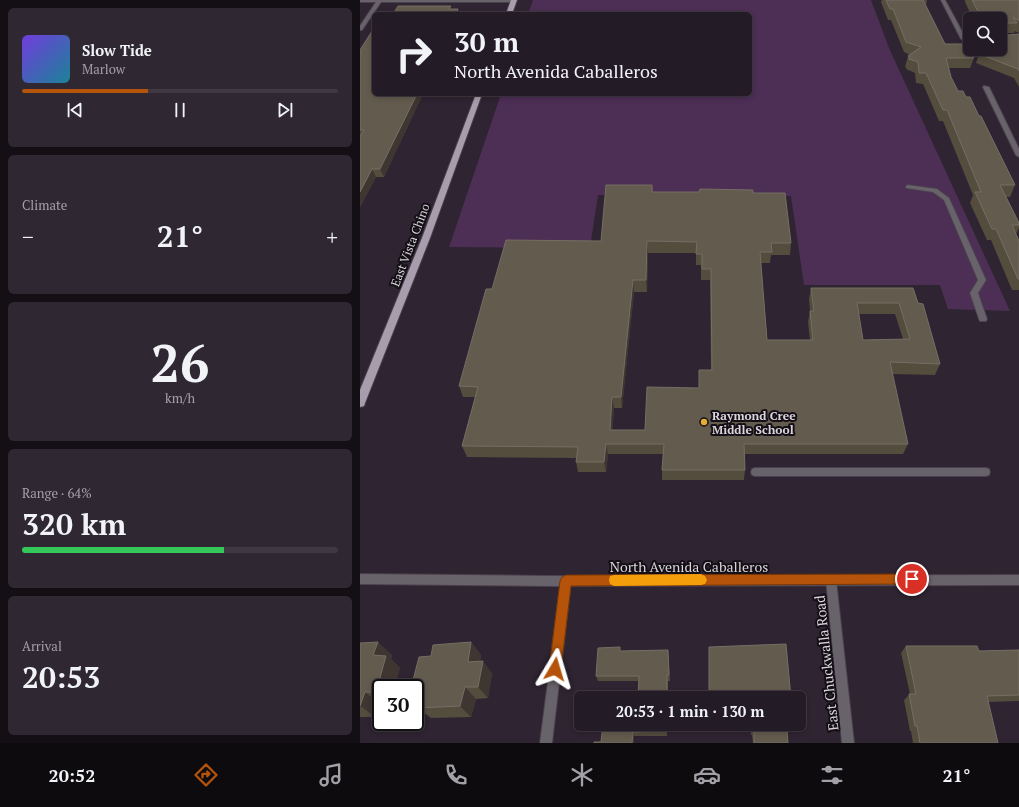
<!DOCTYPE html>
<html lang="en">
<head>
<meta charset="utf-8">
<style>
  body { margin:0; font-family:"PT Serif",serif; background:#2f2832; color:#f1f3f6; height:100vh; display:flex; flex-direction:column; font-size:15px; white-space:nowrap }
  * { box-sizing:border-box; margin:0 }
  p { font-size:13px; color:#a3a1a7 }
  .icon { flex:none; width:22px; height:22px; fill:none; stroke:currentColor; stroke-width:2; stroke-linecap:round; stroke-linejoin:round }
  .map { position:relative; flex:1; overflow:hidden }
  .side { display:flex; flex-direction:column; gap:8px; padding:8px; background:#130f15; width:360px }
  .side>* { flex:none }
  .banner { position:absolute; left:12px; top:12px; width:380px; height:84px; border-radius:6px; box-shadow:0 2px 6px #0003,0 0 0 1px #403943; background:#231b26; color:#f1f3f6; overflow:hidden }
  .fabs { position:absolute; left:603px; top:12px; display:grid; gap:8px }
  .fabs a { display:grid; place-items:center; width:44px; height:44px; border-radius:6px; background:#231b26; box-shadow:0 2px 6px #0003,0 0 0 1px #403943; font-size:20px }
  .speed { position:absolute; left:12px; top:679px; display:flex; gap:8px; font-size:20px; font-weight:700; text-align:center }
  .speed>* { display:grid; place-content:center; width:52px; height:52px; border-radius:50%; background:#231b26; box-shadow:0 2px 6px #0003,0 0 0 1px #403943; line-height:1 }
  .speed .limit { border:2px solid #111; border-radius:6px; background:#fff; color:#111 }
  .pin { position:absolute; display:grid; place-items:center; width:34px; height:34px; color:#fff; margin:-17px; border:2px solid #fff; border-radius:50%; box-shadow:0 1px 4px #0007 }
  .me { position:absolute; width:44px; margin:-22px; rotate:7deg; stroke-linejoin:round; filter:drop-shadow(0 0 3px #0008) }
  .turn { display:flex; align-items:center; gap:14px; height:84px; padding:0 16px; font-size:18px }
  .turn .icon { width:52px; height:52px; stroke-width:2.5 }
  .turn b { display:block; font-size:28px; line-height:34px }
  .big { font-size:30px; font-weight:700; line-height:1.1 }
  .side .tile { flex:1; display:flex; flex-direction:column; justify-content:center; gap:6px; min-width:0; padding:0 14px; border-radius:6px; background:#2f2832 }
  .side .dial { align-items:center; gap:0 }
  .dial b { font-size:52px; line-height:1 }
  .song { display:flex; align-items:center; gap:12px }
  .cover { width:48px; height:48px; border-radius:6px; background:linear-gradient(135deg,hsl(260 70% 55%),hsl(190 70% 35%)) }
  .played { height:4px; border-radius:2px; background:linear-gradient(90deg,#b45309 40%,#403943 40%) }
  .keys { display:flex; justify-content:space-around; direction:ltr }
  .heat { display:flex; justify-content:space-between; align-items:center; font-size:22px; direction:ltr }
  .charge { height:6px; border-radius:3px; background:linear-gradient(90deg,#34c759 64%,#403943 0) }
  .trip { position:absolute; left:214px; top:691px; width:232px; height:40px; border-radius:6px; background:#231b26; box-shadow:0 2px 6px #0003,0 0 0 1px #403943; font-weight:700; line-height:40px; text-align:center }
  .tabs { display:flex; height:64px; justify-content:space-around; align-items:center; background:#0e0b0f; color:#a3a1a7 }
  .tabs .icon { width:28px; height:28px }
  .tabs .current { color:#b45309 }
  .tabs b { font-size:18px; color:#f1f3f6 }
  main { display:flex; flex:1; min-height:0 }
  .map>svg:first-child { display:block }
  .green { fill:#4d2e55 }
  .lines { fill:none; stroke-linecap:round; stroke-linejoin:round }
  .service-casing { stroke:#4b404d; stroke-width:2 }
  .minor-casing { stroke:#4b404d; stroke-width:2 }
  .tertiary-casing { stroke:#4b404d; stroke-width:2 }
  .primary-casing { stroke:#4b404d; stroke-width:2 }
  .service { fill:#68636a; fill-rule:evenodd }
  .minor { fill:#68636a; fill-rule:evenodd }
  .tertiary { fill:#68636a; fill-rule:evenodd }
  .primary { fill:#a89dac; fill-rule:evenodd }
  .wall { fill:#544c3d; fill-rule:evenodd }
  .shaded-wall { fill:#3f3631 }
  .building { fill:#635b4e; stroke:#766e65; fill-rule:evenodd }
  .route { fill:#b45309; stroke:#753606 }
  .slow { fill:#f59e0b }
  .poi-dot { fill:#e2af34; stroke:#140f15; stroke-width:1.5 }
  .labels { text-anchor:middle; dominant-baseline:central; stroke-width:4; stroke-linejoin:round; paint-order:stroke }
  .street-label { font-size:12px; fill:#dbd4dd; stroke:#140f15 }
  .poi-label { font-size:12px; font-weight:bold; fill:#dbd4dd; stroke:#140f15; text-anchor:start }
  .near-street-label { font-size:14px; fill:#dbd4dd; stroke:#140f15 }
</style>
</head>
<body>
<main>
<section class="side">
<div class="tile">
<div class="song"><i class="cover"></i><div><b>Slow Tide</b><p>Marlow</p></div></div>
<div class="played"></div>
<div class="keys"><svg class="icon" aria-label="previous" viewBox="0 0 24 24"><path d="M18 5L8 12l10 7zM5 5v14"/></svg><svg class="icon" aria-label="pause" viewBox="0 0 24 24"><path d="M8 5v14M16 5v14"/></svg><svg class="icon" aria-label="next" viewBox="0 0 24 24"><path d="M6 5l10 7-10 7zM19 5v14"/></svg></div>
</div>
<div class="tile"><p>Climate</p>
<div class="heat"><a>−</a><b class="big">21°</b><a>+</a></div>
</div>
<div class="tile dial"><b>26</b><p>km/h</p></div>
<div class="tile"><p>Range · 64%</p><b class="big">320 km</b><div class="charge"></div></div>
<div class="tile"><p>Arrival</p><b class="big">20:53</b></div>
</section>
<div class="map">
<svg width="659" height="743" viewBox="0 0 659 743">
  <rect width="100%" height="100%" fill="#2f2432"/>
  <path class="green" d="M173,0H511L529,48L650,311L588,309L580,285H444L431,196L238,195L230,248L89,247L141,94H390V14H168Z"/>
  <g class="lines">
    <defs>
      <path id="service" d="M548,185L577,189L589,198L626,280L618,293L627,319L626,321H620L619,319L610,293L618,280L584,200L573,192L546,188V186Z
        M395,468H626L629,469L630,472L629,475L626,476H395L392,475L391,472L392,469Z"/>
      <path id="minor" d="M0,0H155L156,1L154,2H21L2,30H0V26L16,2H0Z
        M581,0H585L605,37L610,38V40L601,39Z
        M624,86L629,87L659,149V157L656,155L623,87Z
        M471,575L475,577L476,580L494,743H482L466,580L467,577Z
        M206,576L210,578L211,581L192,743H180L201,581L202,578Z"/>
      <path id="tertiary" d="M0,574L190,576L659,575V585L190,586L0,584Z"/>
      <path id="primary" d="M151,0H157L152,14H146Z
        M116,94H122L70,238L5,403L4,406L0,407V390L62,238Z"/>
    </defs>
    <use href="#service" class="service-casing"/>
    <use href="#minor" class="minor-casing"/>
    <use href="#tertiary" class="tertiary-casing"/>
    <use href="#primary" class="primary-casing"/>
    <use href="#service" class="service"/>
    <use href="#minor" class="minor"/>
    <use href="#tertiary" class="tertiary"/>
    <use href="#primary" class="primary"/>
  </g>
  <path class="wall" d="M522,0H567L566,5L585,44L614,58L610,68H589L591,77L598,91L606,97L655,185L650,197H646L659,223V228L656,234L659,241V290H652L631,240H627L610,203L613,195L583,121H579L563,84L556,83L555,73L546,69L547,68L545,67L548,56L550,55L544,52L531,20H528L521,2Z
    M605,0H659V33L655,31L654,33H640V19H613L605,2Z
    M659,34V87L654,78L616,63L619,54Z
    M0,50L14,94H63L24,177H16L0,207Z
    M292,185L293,192L393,193L431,243L430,255H411L410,263H401L407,340H450L448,322L450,311L449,299L451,288L558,303L580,364L575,375L532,374L548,444L543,454H384L385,470L384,480H302V470L303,454H248L246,472H218L216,462V458L107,457L102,446L115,397H103L99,386L132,289L241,241ZM288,253H336V265H341V280H350L351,370L339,388L285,430H252L254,408H262L274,292H287ZM499,314H535L543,339L503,340Z
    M111,642L121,655L120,661L132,673L128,698L116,699L111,717L71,718L58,708L60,701L55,697V688L71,656Z
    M0,643L32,655L31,659L40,668L21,688V704H20L16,717H0Z
    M546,646L619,651L659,650V701L628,702L638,743H553L551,731H550L544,700L550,694L541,653Z
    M349,647L431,698H349Z
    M308,650L310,681H308V698H278L279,681H238L236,676L261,651Z
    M243,724H307V736H274V743H234L241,742Z
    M390,724H429V730L427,734L428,743H393L392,735H391Z"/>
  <path class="shaded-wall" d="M98,9L100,14H96Z
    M57,94H63L24,177L20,169Z
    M12,169L16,177L0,207V192Z
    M287,241L288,253L287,292L286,280Z
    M273,280L274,292L262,408L261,397Z
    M252,397L254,408L252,440L250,430Z
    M246,444L248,454L246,472L244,462Z
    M18,642L32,655L31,659L40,668L35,688H21V696L16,692L13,655Z
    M111,642L121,655L118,674L108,662Z
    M123,661L132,673L128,698L118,687Z
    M105,687L116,699L111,717L100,706Z
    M5,692L20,704L16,717L0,706Z
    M273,732L274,736V743H272Z"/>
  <path class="building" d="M526,0H563L585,44H606L614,58H586L591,77L598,91H603L606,97H610L619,116H621L655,185H640L659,223V225H652L659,241V279H658L636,229H632L615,192H621L587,110H583L566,73H559L558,62L549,59L550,57L548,56L561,47L546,42L533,9H530Z
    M612,0H659V21L653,17L657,23H640V19H624L623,17H621Z
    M38,6H91L89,9H98L96,14H23H33Z
    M14,28V94H57L20,169H12L0,192V136L4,130H0V50Z
    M659,34V71L658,69L619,54L626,49H640V40L648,35Z
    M246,185H292V192H339L340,189L393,190V193H425L431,243H411L412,252H400L407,340H453L450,311H454L451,288H553L558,303L563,304L580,364L530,362L548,444H384L385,470H302L304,444H246L244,462H216L218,447L102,446L118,387L99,386L126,289H132L146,240L241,241ZM287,241L337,242L336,254H342V269H351L352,370H339V388L287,387L285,430H250L252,397H261L273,280H286ZM497,303H539L550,339L503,340Z
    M18,642L13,655L26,656L16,692H5L0,706V643Z
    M111,642L108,662L123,661L118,687H105L100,706L58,708L62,693H55V688H51L59,657L71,656L73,645Z
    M426,644L431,698H349V647Z
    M546,646H617L619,651L659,650V695L627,696L638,743H560L557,726H555L549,694H556Z
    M260,647V651L308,650L309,675H307V698H278L279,676H236L238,648Z
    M243,724H307L306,731L273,732L272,743H234V742H241Z
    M391,724H429V730H427L428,743H394V730H392Z"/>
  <path class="route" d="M552,574L556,575L558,579L556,583L552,584L211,586L201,669L199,674L195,675L191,674L189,669L200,581L202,577L206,575Z"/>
  <path class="slow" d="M341,574L345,576L347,580L345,584L341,585L254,586L250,584L249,580L250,576L254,575Z"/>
  <circle class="poi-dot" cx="344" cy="422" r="4"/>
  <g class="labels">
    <g class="street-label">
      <text transform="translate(50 245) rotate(-69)">East Vista Chino</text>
    </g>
    <g class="poi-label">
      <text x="352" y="415">Raymond Cree<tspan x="352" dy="14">Middle School</tspan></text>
    </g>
    <g class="near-street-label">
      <text x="329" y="566">North Avenida Caballeros</text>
      <text transform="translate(466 663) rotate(-96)">East Chuckwalla Road</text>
    </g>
  </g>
</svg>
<div class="fabs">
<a><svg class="icon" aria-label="search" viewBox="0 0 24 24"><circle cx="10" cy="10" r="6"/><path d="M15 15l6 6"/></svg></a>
</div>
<div class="speed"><div class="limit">30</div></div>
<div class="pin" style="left:552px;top:579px;background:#d93025"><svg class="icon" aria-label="arrive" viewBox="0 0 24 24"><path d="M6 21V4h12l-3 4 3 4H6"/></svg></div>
<svg class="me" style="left:195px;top:669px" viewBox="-20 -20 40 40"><path d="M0-17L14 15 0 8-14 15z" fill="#b45309" stroke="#fff" stroke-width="4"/></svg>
<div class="trip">20:53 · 1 min · 130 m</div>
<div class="banner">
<div class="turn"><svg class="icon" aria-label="right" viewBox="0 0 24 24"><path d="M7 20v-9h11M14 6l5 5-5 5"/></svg><div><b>30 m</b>North Avenida Caballeros</div></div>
</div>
</div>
</main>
<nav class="tabs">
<b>20:52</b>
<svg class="icon current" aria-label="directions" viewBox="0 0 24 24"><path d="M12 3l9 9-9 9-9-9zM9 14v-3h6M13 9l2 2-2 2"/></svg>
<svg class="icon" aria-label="music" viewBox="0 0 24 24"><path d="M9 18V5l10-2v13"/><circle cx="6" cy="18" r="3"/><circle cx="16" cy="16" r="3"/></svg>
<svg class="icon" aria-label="phone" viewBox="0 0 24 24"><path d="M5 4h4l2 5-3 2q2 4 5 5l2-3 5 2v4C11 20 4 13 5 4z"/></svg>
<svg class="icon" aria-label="climate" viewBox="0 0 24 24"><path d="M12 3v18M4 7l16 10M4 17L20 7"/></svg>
<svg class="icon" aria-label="car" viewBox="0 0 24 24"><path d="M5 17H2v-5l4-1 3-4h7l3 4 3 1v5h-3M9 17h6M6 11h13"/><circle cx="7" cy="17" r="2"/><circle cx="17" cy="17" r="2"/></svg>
<svg class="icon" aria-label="filters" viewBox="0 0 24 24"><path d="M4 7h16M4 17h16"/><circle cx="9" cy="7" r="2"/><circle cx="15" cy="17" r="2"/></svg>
<b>21°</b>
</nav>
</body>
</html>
